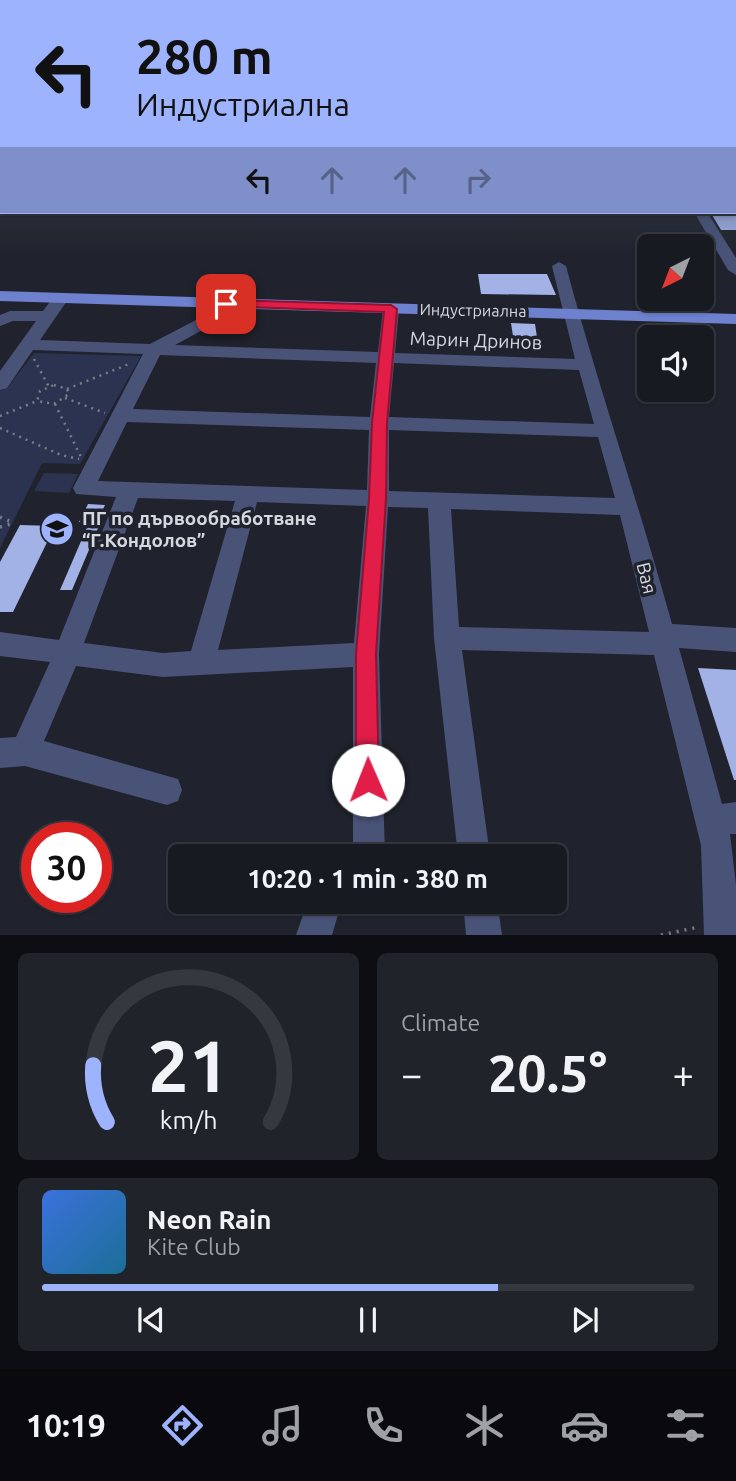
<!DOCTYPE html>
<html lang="en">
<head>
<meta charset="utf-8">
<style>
  body { margin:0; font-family:Ubuntu,sans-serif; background:#21232a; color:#f1f3f6; height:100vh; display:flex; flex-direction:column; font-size:26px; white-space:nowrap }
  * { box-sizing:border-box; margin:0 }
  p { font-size:23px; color:#9fa1a5 }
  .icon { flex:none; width:38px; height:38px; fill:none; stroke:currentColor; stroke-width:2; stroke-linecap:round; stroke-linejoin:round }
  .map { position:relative; height:935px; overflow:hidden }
  .panel { display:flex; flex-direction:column; gap:18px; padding:18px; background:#0d0e13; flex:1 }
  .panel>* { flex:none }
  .hud { position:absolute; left:0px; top:0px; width:737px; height:214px; box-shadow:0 2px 5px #0004,0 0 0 2px #363840; background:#9eb3fd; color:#111; overflow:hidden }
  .needle { width:46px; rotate:222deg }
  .buttons { position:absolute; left:637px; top:234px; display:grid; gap:14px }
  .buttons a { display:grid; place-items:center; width:77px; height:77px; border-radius:10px; background:#181a22; box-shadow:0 2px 5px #0004,0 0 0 2px #363840; font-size:35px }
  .speed { position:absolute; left:21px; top:822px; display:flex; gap:14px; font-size:35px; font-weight:700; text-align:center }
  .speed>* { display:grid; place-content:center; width:91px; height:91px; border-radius:50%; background:#181a22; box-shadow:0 2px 5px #0004,0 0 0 2px #363840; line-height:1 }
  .speed .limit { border:10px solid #d22; background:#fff; color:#111 }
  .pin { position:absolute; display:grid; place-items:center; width:60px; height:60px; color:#fff; margin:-30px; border-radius:14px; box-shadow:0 4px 10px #0006 }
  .me { position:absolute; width:77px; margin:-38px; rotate:359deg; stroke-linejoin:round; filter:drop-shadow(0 0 5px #0008) }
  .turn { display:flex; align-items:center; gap:24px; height:147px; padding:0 21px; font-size:32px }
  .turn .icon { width:91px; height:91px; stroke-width:2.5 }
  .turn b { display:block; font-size:49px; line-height:60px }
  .lanes { display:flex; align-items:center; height:66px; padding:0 21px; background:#0003; justify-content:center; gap:35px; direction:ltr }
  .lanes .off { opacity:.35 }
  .big { font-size:52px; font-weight:600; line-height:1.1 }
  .panel .tile { flex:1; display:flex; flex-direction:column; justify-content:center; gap:10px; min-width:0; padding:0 24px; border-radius:10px; background:#21232a }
  .panel .dial { align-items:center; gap:0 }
  .dial svg { height:182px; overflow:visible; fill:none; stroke:#363840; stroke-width:7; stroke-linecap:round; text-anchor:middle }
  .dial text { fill:#f1f3f6; stroke:none }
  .song { display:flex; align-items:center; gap:21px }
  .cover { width:84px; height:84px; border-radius:10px; background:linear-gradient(135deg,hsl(220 70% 55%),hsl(200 70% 35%)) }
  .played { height:7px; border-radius:4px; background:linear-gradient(90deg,#9eb3fd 70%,#363840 70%) }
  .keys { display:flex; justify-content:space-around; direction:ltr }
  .heat { display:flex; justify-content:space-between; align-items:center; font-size:38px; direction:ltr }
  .panel .tiles { flex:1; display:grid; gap:18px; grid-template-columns:1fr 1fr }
  .tile:last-child { grid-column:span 2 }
  .trip { position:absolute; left:168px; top:844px; width:399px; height:70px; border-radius:10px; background:#181a22; box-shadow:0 2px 5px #0004,0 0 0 2px #363840; font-weight:600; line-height:70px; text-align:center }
  .dock { display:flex; height:112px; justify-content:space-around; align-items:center; background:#0a0a0e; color:#9fa1a5 }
  .dock .icon { width:49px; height:49px }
  .dock .current { color:#9eb3fd }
  .dock b { font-size:32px; color:#f1f3f6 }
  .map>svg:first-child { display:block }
  .green { fill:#2b3351 }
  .building { fill:#a2b2e7 }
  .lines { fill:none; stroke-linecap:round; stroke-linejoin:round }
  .path-far1 { stroke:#7a7c85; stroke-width:2.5; stroke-dasharray:2 5; stroke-linecap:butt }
  .path { stroke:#7a7c85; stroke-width:3.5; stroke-dasharray:2 6; stroke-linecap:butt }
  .minor { fill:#495378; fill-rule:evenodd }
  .major { fill:#6d81ce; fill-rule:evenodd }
  .route { fill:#e11d48; stroke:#92132f; stroke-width:2 }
  .labels { text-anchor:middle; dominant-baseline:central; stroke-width:7; stroke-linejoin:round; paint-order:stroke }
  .far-street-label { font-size:16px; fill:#d6d8df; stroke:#20232d }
  .street-label { font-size:19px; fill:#d6d8df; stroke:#20232d }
  .poi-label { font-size:19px; font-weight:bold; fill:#d6d8df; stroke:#20232d; text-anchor:start }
</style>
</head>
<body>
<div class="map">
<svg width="736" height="935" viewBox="0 0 736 935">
  <rect width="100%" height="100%" fill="#20232d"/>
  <path class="green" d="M34,353L141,356L80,464L42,463L0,548V391L8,387Z
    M44,473L78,474L69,493L34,491Z"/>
  <path class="building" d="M712,215L736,216V230H721Z
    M478,274H547L556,295L481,294Z
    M511,323L535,324L537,337L513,336Z
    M88,504L105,505L97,523L79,522Z
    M20,525L55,526L13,612H0V562Z
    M88,525L99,526L72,590H60Z
    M698,668L736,670V780H734Z"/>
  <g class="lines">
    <path class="path-far1" d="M34,359L49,387
      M54,385L67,389L69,394L54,404L37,401L40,391Z
      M67,389L129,364
      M65,398L105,413
      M55,404L81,457
      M0,416L37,401
      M0,428L61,455L79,459"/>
    <path class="path" d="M0,517L14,523
      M0,527L14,523
      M661,935L699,927"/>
    <path class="minor" d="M0,143H2V150H0Z
      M0,161H2L0,172Z
      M0,181H2V189H0Z
      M694,212H707L736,258V275L728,270Z
      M559,262L566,266C598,386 639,504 672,624L736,628V652L679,648L722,804L736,802V834H730L736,885V935H704L701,845L654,655L462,650L490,856H458L434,638L428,508L388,507L379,654L385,856H353V667L163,677L76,666L44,741L178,779L182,790L178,801L167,805L25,766L0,768V738L16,737L50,662L0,656V632L59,640L116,497L76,494L73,488L143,354L33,350L7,388L0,390V371L36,321H13L0,326V315L10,311H43L55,295L61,293L69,298L40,340L150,344L215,310L220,301L226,299L234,304L228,316L175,345L378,352L383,309L391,304L399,309L395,353L575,359L552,266ZM160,355L376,363L370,417L133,409ZM394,363L579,370L594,424L389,417ZM127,422L369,430L367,490L98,481ZM389,430L598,437L615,498L389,491ZM138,498L235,501L191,651L163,653L84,643ZM257,502L366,506L354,643L218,650ZM451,509L620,515L649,632L459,627Z
      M308,901H342L332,935H296Z
      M463,901H497L502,935H466Z"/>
    <path class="major" d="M0,291L736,314V324L0,301Z"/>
  </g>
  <linearGradient id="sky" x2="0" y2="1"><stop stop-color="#121319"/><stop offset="0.48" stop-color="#3c4557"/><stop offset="1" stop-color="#3c4557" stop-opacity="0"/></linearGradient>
  <rect width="736" height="253" fill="url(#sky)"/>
  <path class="route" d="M226,300L391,305L397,309L387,423L386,499L376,654L379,780L376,788L368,792L360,788L356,780V654L369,499L372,423L384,312L221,306V301Z"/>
  <defs>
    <symbol id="school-disc" viewBox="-11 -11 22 22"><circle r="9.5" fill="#9eb3fd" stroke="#20232d"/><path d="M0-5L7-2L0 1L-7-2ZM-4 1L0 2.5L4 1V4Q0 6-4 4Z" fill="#111"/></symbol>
  </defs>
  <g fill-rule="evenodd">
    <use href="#school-disc" x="38" y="510" width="38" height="38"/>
  </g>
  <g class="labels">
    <g class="far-street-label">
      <text transform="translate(473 310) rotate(1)">Индустриална</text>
    </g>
    <g class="street-label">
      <text transform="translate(476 340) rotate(2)">Марин Дринов</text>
      <text transform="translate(647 578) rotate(76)">Вая</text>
    </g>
    <g class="poi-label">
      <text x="82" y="518">ПГ по дървообработване<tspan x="82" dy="22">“Г.Кондолов”</tspan></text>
    </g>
  </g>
</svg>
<div class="buttons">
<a><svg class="needle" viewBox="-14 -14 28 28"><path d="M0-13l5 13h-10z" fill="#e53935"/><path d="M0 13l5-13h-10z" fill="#9fa1a5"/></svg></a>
<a><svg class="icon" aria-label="sound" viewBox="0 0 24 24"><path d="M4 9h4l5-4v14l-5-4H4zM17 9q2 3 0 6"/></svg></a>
</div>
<div class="speed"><div class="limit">30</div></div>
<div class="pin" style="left:226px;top:304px;background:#d93025"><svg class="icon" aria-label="arrive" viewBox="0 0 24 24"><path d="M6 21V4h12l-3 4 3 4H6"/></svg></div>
<svg class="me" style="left:368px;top:780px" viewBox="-20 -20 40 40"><circle r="19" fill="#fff"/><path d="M0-13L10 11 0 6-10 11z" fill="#e11d48"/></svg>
<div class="trip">10:20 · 1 min · 380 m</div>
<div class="hud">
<div class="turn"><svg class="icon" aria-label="left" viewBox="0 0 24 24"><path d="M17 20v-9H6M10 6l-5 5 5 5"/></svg><div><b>280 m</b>Индустриална</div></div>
<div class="lanes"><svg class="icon" aria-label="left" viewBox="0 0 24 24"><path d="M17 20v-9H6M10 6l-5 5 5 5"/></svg><svg class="icon off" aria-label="ahead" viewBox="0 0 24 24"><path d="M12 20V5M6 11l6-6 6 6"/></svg><svg class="icon off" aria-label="ahead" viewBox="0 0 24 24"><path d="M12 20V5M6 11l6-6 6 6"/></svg><svg class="icon off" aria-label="right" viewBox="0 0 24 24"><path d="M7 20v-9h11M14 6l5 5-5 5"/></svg></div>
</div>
</div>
<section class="panel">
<div class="tiles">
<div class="tile dial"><svg viewBox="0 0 100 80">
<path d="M14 69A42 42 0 1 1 86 69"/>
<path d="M14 69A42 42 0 0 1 8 44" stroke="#9eb3fd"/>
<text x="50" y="56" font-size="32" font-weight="700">21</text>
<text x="50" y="72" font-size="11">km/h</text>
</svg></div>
<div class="tile"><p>Climate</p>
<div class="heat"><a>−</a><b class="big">20.5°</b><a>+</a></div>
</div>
<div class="tile">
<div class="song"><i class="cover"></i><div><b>Neon Rain</b><p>Kite Club</p></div></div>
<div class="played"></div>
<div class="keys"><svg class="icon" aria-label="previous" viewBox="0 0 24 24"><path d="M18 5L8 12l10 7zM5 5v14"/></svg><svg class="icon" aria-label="pause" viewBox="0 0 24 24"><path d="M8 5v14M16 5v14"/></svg><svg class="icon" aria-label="next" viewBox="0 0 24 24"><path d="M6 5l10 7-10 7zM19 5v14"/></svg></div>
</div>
</div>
</section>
<nav class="dock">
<b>10:19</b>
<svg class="icon current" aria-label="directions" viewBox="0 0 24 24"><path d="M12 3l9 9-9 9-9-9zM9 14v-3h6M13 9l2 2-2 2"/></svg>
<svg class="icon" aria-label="music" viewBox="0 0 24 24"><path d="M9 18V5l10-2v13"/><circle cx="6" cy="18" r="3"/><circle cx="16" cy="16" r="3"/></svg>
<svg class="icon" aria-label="phone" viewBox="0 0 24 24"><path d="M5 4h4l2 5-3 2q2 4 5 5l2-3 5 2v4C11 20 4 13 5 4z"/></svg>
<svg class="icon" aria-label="climate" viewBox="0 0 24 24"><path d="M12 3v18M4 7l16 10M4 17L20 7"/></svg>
<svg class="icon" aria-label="car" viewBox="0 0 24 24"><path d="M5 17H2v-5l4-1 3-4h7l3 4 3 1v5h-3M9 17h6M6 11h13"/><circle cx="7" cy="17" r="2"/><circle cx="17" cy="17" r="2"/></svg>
<svg class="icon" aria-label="filters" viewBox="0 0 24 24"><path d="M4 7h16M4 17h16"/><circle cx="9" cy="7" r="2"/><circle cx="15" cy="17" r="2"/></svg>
</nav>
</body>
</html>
